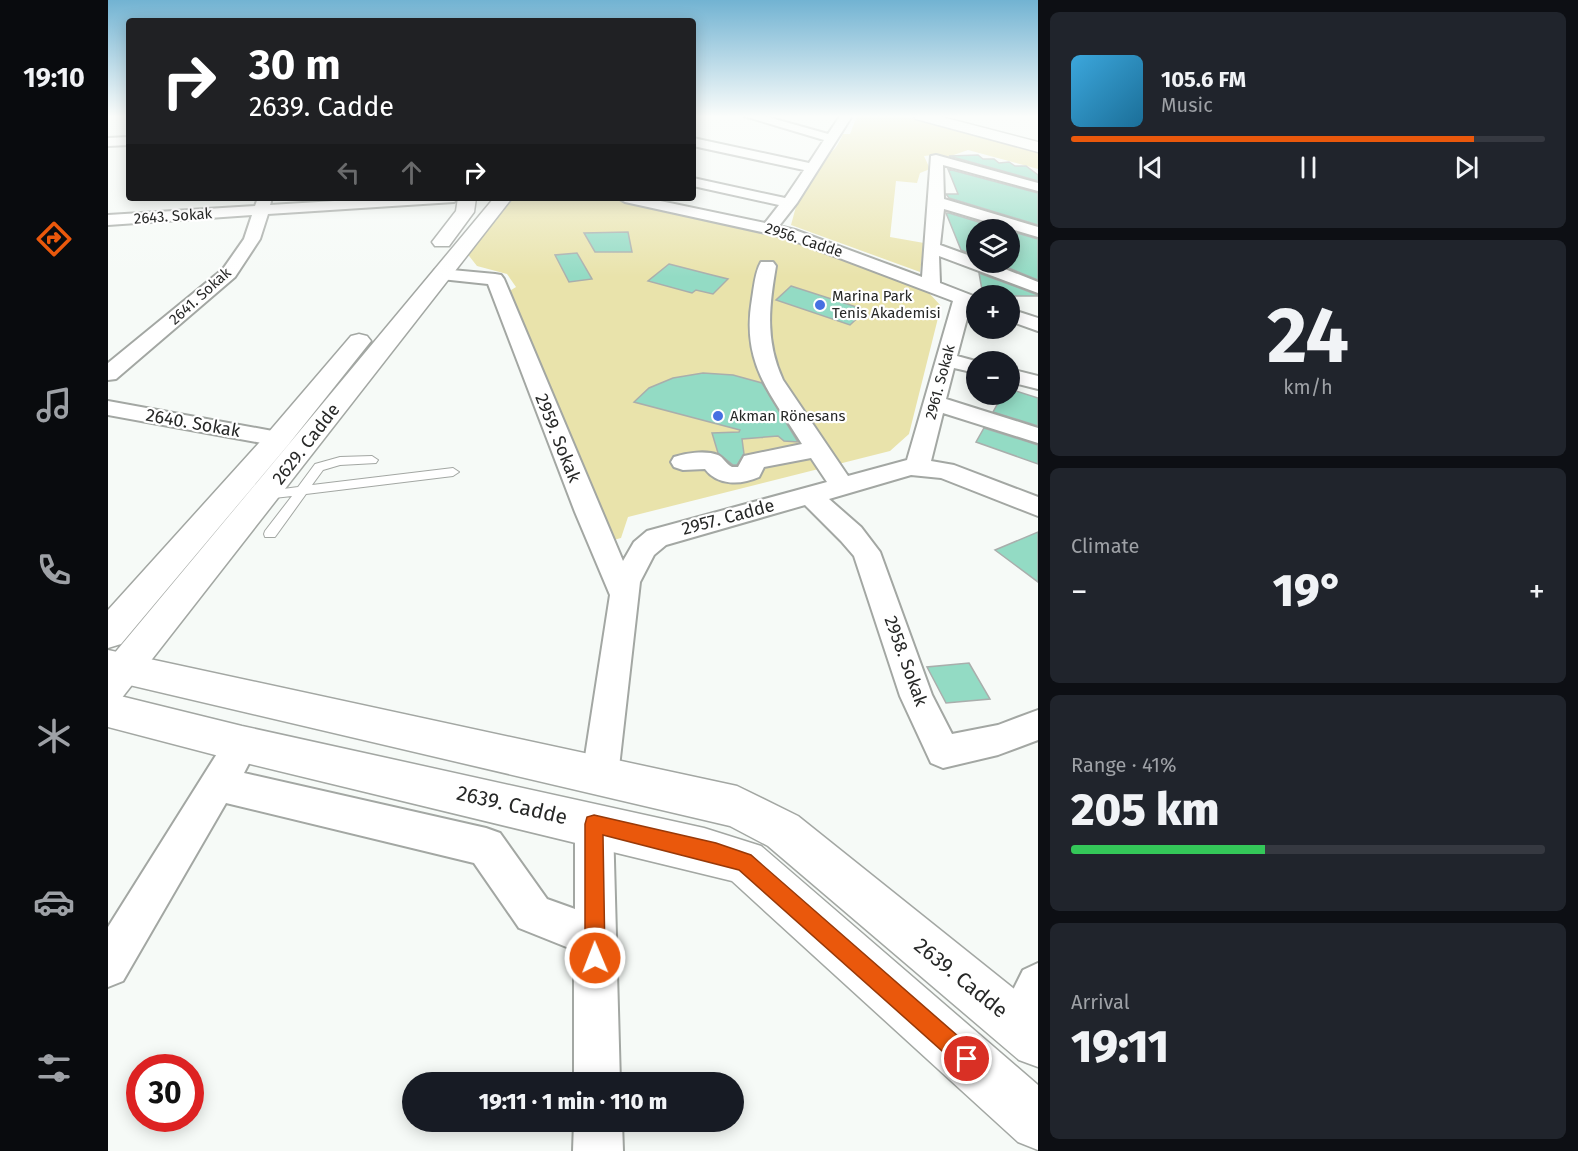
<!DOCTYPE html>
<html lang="en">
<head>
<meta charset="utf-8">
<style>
  body { margin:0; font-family:"Fira Sans",sans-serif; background:#20242c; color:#f1f3f6; height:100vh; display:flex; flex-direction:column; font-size:22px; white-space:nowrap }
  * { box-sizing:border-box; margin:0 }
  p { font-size:20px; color:#9ea1a6 }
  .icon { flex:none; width:33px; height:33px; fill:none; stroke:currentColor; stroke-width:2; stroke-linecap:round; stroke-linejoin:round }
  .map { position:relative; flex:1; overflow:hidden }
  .panel { display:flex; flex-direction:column; gap:12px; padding:12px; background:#0d0f14; width:540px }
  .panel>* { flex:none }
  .banner { position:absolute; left:18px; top:18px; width:570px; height:183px; border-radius:6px; box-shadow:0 3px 15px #0003; background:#202124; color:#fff; overflow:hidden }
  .controls { position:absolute; left:858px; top:219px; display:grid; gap:12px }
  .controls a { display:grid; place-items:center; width:54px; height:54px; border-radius:50%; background:#171b24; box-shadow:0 3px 15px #0003; font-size:30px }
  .speed { position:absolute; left:18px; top:1054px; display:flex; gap:12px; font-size:30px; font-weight:700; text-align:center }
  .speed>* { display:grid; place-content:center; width:78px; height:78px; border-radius:50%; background:#171b24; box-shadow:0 3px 15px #0003; line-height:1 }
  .speed .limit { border:9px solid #d22; background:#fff; color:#111 }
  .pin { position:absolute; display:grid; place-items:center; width:51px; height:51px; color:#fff; margin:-26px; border:3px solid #fff; border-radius:50%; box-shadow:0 2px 6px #0007 }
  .me { position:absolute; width:66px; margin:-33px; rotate:359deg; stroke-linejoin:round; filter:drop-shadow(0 0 4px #0008) }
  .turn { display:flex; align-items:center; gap:21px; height:126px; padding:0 24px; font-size:27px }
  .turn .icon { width:78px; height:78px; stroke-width:2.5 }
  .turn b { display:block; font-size:42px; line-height:51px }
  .lanes { display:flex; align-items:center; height:57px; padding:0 24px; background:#0003; justify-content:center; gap:30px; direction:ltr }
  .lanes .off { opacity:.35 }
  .big { font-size:45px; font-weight:800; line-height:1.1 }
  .panel .widget { flex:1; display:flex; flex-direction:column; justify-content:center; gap:9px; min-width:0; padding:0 21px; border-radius:9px; background:#20242c }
  .panel .dial { align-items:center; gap:0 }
  .dial b { font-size:78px; line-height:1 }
  .song { display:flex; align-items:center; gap:18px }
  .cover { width:72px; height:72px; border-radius:9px; background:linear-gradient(135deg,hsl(200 70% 55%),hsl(200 70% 35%)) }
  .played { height:6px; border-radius:3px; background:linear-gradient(90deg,#ea580c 85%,#363941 85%) }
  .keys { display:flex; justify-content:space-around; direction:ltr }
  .heat { display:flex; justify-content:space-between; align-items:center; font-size:33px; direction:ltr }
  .charge { height:9px; border-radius:4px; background:linear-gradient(90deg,#34c759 41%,#363941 0) }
  .trip { position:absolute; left:294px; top:1072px; width:342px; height:60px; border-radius:30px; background:#171b24; box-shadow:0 3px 15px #0003; font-weight:800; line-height:60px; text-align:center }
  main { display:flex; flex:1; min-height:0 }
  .tabs { display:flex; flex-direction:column; width:108px; justify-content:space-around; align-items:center; background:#090b0e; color:#9ea1a6 }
  .tabs .icon { width:42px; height:42px }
  .tabs .active { color:#ea580c }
  .tabs b { font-size:27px; color:#f1f3f6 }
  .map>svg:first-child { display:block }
  .green { fill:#e9e3ab }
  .building { fill:#93dbc4; stroke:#a9aeac; stroke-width:1.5 }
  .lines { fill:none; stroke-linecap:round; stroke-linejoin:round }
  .service-casing { stroke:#a3a7a3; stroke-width:2 }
  .minor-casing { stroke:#a3a7a3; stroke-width:4 }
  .tertiary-casing { stroke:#a3a7a3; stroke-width:3 }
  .secondary-casing { stroke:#a3a7a3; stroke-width:3 }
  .service { fill:#fff; fill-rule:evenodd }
  .minor { fill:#fff; fill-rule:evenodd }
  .tertiary { fill:#fff; fill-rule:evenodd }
  .secondary { fill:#fff; fill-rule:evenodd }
  .route { fill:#ea580c; stroke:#983908; stroke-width:1.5 }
  .poi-dot { fill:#4670e2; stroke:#fff; stroke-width:2 }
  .labels { text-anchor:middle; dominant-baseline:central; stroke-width:4.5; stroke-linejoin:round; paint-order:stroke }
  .far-street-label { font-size:15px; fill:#272827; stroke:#fff }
  .far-poi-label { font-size:15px; fill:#272827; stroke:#fff; text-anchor:start }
  .street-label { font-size:18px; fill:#272827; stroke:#fff }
  .near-street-label { font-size:21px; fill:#272827; stroke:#fff }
</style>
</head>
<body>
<main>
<nav class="tabs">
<b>19:10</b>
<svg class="icon active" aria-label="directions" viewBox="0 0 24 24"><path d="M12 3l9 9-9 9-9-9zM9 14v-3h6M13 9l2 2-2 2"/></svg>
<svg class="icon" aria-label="music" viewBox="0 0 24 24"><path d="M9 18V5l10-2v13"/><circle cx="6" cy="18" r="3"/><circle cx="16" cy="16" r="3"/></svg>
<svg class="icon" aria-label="phone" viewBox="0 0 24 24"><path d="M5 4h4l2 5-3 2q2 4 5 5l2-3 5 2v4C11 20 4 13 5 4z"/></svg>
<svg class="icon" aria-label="climate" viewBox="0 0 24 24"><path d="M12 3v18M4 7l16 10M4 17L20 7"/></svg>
<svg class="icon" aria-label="car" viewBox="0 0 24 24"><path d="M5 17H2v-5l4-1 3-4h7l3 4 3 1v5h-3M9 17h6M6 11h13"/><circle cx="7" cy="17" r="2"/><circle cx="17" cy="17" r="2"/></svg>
<svg class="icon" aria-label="filters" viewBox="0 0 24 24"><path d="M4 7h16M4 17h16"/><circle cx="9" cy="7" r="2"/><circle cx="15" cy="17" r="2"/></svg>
</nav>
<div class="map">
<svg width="930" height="1151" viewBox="0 0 930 1151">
  <rect width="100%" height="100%" fill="#f6faf7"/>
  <path class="green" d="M749,116H794L930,153V169L860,150L837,158L825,155L816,156L822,169L812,173L809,183L788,181L782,237L816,243L812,272L683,225C689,205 693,180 708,164C722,149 725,157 735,134H742Z
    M405,198H502L693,242L821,293L833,306L801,434L782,451L520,517L513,538L502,541L397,294L408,287L399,274L369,266L358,252Z"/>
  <path class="building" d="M870,155L875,159H886L891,163L901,162L907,166H918L930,175V181L841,156Z
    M840,169L930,193V225L841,198L838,194H850Z
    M838,213H841L897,230H868V256L853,250Z
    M902,231L930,239V280L886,262H902Z
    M520,232L524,252H487L476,233Z
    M469,253L484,279L461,282L447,255Z
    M561,264L604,275L620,279L605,294L588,290L584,293L540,281Z
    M871,273L930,295V296H891L890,292L874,290Z
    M683,286L758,310L742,325L668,300Z
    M595,373L625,375L654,383L690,442L676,441L670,436L634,439L636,454L629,465H625L610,453L604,433L631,432L632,430L526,402L541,388L565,378Z
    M902,389L930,398V426L885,412L895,394H902Z
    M876,428L930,445V464L868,442Z
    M930,532V582L887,550Z
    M861,663L882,699L838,703L819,667Z"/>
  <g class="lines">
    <defs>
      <path id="service" d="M264,456L270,460L268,463L232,465L215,470L204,485L345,468L351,472L345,476L198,494L167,537H157L156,534L157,531L184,496L157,499L153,498L151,495L153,492L190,487L207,464L232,457Z"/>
      <path id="minor" d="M636,116H656L720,134L732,116H744L689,203L671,226L687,230L814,277L823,156L828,155L930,183V191L835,165L836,199L930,227V237L836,209L832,245L868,258V262H879L930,282V293L831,256L832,283L868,297V308L862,307L849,356L871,362H868V373L846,368L838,399L930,428V443L835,413L823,461L846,465L930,497V516L833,478L803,475L721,499L753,527L772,552L824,695L844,734L890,725L930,710V740L890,755L835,768L823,763L792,696L746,556L733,541L697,505L558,545L546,555L532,582L510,776L505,788L492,793L479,788L474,776L502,595L467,512L380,284L333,279L327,278L324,274L327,270L333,269L387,274L393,275L396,279L515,561L526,542L539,531L719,482L703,458L656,467L651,477C633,485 610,486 597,469L575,470L566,467L563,462L566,457C578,453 598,450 610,455C615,457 618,464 624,467H630L636,456L694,444C662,393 633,363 644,299C646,287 647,272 653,262H665L668,266C661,307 657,341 675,380L740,476L799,460L845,301L676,237L517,202L510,198H538L657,223L671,205L585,186V178L677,198L696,170L585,146V138L701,163L716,140Z
        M21,137V145L0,146V138Z
        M150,198H164L162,205L275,198H353L346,202L160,214L152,239L127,277L8,379L0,380V363L115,269L136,239L144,215L0,225V215L147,206Z
        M902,309L930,318V331L902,321Z
        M902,369L930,376V389L902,382Z
        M0,401L170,432L178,434L182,439L178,444L170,446L0,415Z
        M134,728L146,733L151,744L136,773L378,828L392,833L439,899L467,909V824L473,811L486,806L499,811L505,824L512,1083H466V950L411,928L366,863L118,803L15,981L0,987V927L122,733Z
        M930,963V1031L926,1040L910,1046L894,1040L888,1024L915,970Z
        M466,1122H514L515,1151H465Z"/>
      <path id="tertiary" d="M0,650L629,786L690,816L930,1008V1067L911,1060L660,846L622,826L0,680Z
        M0,693L134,726L596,828L653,846L930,1085V1150L910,1142L624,881L134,762L0,727Z"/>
      <path id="secondary" d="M806,116H830L930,142V152L808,119Z
        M350,198H368L366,212L341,246H327L324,242L348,211Z
        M386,198H404L13,699L0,704V661Z
        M251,334L259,336L263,341L259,346L180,445L13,644L0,648V610L160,433L243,336Z"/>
    </defs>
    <use href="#service" class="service-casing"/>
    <use href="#minor" class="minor-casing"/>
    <use href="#tertiary" class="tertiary-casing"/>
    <use href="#secondary" class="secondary-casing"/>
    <use href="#service" class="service"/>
    <use href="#minor" class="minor"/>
    <use href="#tertiary" class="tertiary"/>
    <use href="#secondary" class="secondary"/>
  </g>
  <linearGradient id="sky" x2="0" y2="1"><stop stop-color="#72b3d2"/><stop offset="0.42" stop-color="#fbfdfb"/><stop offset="1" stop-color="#fbfdfb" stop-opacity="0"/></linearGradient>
  <rect width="930" height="277" fill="url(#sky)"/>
  <path class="route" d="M486,815L608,843L643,855L867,1051L870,1059L867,1066L859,1070L851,1066L631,870L495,835L497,958L494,965L487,968L480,965L477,958V824L479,817Z"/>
  <g class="poi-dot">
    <circle cx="712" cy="305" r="6"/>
    <circle cx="610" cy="416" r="6"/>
  </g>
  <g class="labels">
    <g class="far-street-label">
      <text transform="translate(65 216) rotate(-4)">2643. Sokak</text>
      <text transform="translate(696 240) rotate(18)">2956. Cadde</text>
      <text transform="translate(92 296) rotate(-42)">2641. Sokak</text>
      <text transform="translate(832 382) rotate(-75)">2961. Sokak</text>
    </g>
    <g class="far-poi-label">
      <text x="724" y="296">Marina Park<tspan x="724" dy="17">Tenis Akademisi</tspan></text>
      <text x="622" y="416">Akman Rönesans</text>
    </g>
    <g class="street-label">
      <text transform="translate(85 423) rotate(10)">2640. Sokak</text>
      <text transform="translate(450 438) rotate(68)">2959. Sokak</text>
      <text transform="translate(198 444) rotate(-52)">2629. Cadde</text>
      <text transform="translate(620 517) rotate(-15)">2957. Cadde</text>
      <text transform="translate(798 661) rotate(70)">2958. Sokak</text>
    </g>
    <g class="near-street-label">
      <text transform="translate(404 805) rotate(13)">2639. Cadde</text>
      <text transform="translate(853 978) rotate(39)">2639. Cadde</text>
    </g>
  </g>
</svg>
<div class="controls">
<a><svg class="icon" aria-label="layers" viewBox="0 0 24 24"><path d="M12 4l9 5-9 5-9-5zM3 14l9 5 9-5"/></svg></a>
<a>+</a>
<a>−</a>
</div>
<div class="speed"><div class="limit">30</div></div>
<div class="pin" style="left:859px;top:1059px;background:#d93025"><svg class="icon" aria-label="arrive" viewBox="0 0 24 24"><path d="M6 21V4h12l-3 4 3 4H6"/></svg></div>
<svg class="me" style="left:487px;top:958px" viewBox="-20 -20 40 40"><circle r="17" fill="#ea580c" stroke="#fff" stroke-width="3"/><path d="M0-11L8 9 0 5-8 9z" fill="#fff"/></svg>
<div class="trip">19:11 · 1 min · 110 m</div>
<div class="banner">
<div class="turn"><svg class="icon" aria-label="right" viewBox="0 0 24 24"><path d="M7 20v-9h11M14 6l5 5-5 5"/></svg><div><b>30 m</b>2639. Cadde</div></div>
<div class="lanes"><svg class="icon off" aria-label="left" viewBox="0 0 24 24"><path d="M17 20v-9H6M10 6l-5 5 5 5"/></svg><svg class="icon off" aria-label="ahead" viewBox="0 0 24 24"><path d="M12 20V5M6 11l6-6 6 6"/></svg><svg class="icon" aria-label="right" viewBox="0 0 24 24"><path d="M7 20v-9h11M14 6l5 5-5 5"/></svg></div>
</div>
</div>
<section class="panel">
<div class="widget">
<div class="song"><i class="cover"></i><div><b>105.6 FM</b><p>Music</p></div></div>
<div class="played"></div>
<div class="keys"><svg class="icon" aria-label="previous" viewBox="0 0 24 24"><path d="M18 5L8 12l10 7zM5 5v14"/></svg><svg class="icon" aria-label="pause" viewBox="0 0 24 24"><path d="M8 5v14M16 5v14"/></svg><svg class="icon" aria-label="next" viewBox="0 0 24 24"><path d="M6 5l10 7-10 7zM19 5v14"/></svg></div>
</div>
<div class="widget dial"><b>24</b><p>km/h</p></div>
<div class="widget"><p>Climate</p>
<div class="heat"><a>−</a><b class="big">19°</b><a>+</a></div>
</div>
<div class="widget"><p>Range · 41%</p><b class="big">205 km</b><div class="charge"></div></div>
<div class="widget"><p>Arrival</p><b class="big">19:11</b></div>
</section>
</main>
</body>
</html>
